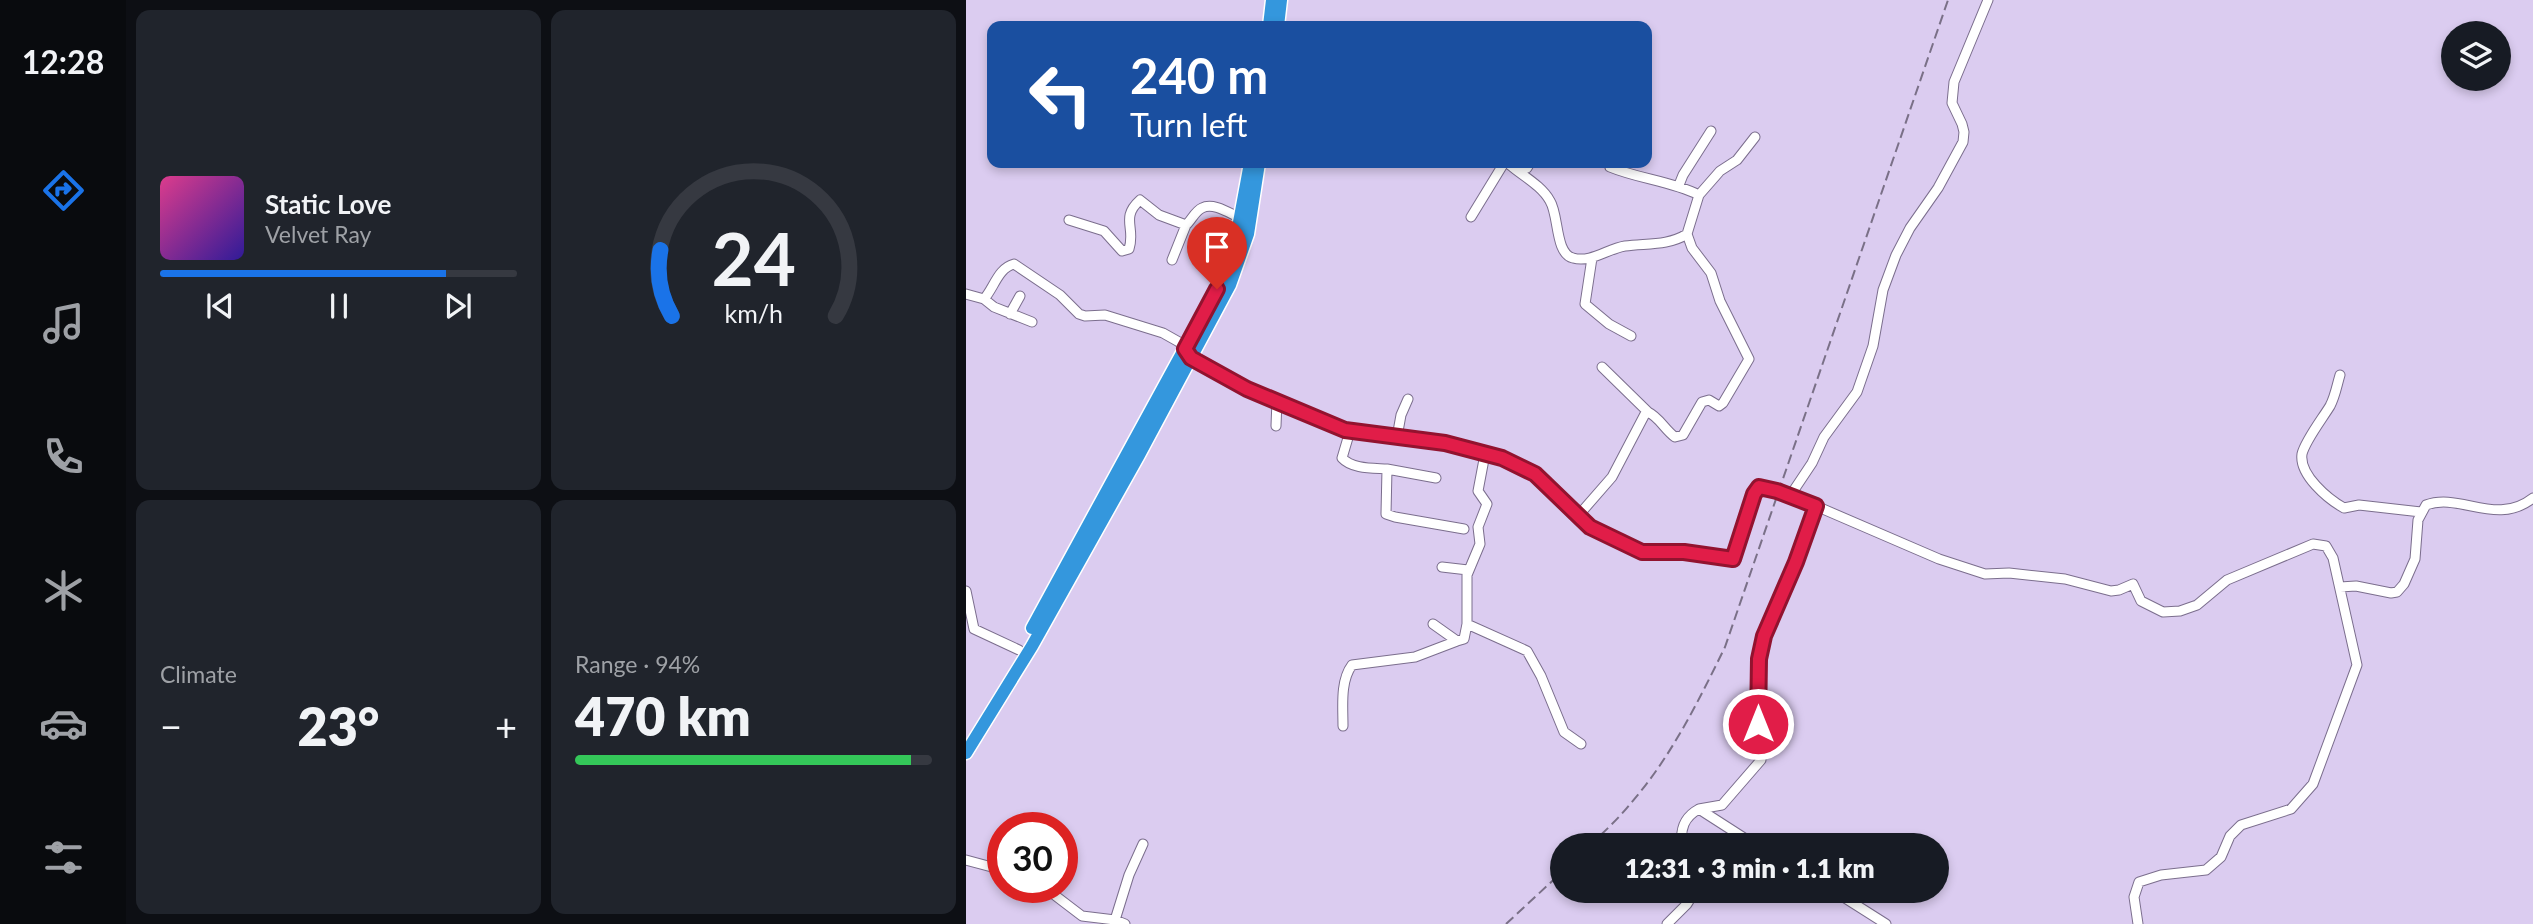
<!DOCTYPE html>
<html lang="en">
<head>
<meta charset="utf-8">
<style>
  body { margin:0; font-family:Lato,sans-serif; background:#20242c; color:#f1f3f6; height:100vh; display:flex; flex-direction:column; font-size:26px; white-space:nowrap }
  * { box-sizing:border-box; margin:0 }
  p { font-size:23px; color:#9ea1a6 }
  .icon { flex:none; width:38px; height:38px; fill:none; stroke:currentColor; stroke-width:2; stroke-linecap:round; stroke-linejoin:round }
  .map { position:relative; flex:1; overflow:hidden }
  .panel { display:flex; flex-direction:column; gap:10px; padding:10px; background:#0d0f14; width:840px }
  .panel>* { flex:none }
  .top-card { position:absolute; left:21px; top:21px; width:665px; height:147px; border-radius:14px; box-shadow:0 4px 10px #0003; background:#1a4fa0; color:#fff; overflow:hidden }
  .fabs { position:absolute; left:1475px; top:21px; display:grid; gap:14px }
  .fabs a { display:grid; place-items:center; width:70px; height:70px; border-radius:50%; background:#171b24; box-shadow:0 4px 10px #0003; font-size:35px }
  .speed { position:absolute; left:21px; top:812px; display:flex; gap:14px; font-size:35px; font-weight:700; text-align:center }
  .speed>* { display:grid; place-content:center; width:91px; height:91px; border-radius:50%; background:#171b24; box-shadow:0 4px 10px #0003; line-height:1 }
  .speed .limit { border:10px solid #d22; background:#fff; color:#111 }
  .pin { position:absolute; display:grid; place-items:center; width:60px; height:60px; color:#fff; margin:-72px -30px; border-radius:50% 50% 50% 0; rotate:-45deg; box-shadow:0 0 7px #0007 }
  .pin .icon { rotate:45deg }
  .me { position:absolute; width:77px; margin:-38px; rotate:0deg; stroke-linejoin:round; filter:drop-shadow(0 0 5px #0008) }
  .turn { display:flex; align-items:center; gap:24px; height:147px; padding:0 28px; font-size:32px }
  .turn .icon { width:91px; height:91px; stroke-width:2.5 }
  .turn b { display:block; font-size:49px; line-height:60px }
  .big { font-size:52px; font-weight:800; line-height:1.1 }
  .panel .card { flex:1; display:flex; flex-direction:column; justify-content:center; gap:10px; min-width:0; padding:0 24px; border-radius:14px; background:#20242c }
  .panel .dial { align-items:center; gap:0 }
  .dial svg { height:182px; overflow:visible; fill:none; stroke:#363941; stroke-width:7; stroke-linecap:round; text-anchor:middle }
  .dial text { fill:#f1f3f6; stroke:none }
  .song { display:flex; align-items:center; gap:21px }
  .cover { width:84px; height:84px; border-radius:10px; background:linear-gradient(135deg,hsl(330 70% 55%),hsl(250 70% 35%)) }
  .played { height:7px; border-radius:4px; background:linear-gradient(90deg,#1a73e8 80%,#363941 80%) }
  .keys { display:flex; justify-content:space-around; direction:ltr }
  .heat { display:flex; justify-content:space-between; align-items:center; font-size:38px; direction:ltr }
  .charge { height:10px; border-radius:5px; background:linear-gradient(90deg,#34c759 94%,#363941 0) }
  .panel .tiles { flex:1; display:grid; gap:10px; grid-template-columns:repeat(2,1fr) }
  .trip { position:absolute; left:584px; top:833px; width:399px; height:70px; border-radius:35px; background:#171b24; box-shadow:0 4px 10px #0003; font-weight:800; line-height:70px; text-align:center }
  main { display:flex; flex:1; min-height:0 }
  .menu { display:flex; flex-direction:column; width:126px; justify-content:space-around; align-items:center; background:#090b0e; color:#9ea1a6 }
  .menu .icon { width:49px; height:49px }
  .menu .active { color:#1a73e8 }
  .menu b { font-size:32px; color:#f1f3f6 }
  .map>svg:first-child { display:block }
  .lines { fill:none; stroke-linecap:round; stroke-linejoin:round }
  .minor-casing { stroke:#7b6e8d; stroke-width:11 }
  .highway-casing { stroke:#fff; stroke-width:15 }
  .minor { stroke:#fff; stroke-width:9 }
  .highway { stroke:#3497dd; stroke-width:12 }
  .rail { stroke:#7a7087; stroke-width:2; stroke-dasharray:10 5; stroke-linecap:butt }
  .route-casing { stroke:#92132f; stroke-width:18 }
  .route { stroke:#e11d48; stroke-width:12 }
</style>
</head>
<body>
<main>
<nav class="menu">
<b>12:28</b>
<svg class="icon active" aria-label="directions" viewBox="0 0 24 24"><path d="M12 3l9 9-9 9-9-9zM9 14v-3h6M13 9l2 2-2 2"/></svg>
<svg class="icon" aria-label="music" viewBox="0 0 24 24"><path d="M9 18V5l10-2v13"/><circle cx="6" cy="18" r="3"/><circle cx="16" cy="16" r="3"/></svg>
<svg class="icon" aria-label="phone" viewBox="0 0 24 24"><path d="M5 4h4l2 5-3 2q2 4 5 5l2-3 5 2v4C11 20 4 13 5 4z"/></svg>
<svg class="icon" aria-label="climate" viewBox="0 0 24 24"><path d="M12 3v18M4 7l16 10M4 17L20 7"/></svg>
<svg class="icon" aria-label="car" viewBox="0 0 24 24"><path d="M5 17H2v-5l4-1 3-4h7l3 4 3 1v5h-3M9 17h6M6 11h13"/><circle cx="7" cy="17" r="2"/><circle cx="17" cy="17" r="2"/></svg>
<svg class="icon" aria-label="filters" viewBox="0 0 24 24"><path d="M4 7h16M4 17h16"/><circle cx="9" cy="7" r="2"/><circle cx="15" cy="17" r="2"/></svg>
</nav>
<section class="panel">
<div class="tiles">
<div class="card">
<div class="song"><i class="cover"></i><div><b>Static Love</b><p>Velvet Ray</p></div></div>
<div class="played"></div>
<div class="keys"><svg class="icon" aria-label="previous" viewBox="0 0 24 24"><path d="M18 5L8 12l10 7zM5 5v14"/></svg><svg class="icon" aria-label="pause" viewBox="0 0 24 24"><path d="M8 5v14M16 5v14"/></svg><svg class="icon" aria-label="next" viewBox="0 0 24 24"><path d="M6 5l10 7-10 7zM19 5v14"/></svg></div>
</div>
<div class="card dial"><svg viewBox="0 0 100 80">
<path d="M14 69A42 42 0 1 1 86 69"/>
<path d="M14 69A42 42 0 0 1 9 40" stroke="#1a73e8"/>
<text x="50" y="56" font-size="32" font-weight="700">24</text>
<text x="50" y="72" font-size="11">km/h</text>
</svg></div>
<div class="card"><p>Climate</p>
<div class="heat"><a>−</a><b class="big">23°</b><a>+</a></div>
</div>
<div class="card"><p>Range · 94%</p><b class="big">470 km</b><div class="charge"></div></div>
</div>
</section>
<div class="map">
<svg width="1567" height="924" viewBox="0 0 1567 924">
  <rect width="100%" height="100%" fill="#dbccf0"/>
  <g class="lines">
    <defs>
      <path id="minor" d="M645,163L644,167C673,179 705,181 733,195
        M544,165C557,176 576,186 584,201C593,215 589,254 607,258C625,263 641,249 659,246C680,243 702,246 721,234
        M549,167L556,169L561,168L564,163
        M713,185L717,175L745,131
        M505,217L538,163
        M103,220L138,231L156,251L163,249C170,228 154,218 174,200L193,215L220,225C225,221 229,211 236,208C247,202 263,213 274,218
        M626,258L619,304L643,324L665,336
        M206,260L220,225
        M0,294L18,299L28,307L66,322
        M18,299C28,288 32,268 48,264L94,295L113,314L119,316L139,315L197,333L213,342L225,358L281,389L379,430L479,443L536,458L569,474L624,527L676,552H717L767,559L788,494L793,487L811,491L850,506
        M44,314L54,296
        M636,367L682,412
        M1374,375C1371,385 1369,397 1364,406C1356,419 1339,441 1336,454C1333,475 1362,499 1378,508L1393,505L1455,512
        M310,426L311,400
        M384,431L376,458C386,469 407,468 421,469L420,514L429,517L498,529
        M431,437L435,415L442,399
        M421,469L470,478
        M824,496L846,463L858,437L891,392L907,346L917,290L930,255L944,228L972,188L997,142L998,132L996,124L986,103L988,82L1022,0
        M612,516L646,477L679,414L682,412C693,417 699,430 709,437L717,435L736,402L743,400L753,406L757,403L783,359L754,301L745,273L726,248L721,234L733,195L754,171L771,160L789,137
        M476,567L502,570
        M1374,587L1390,586L1425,593L1431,592L1438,584L1449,559L1452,520L1460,505C1494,492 1530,527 1567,498
        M0,591L8,629L53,650
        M467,624L491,641L498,639L501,624V575L514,544L512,527L521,504L512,491L519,454
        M501,624L561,651L575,676L598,732L615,744
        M377,726C377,707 374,681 386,665L449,657L491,641
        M716,845C714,829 718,817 733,809
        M789,845L733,809L756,805L795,760L791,710L793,659L802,626L830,562L850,506L973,559L1019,574L1043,573L1099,579L1145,591L1153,590L1167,584L1175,601L1197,612L1214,611L1231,605L1261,580L1347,544L1360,546L1367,558L1391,665L1347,784L1325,809L1275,825L1264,836L1255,857L1240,870L1195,875L1173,882L1168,897L1172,924
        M0,860L37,870
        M78,887L116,916L149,920L159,924
        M868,891L920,924
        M149,920L163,875L177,844
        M701,924L721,904L729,891"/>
      <path id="highway" d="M303,26L306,0
        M312,26L315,0
        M66,628L251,289L271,233L284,163
        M0,753L66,646L173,455L264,285L282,234L293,163"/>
    </defs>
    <use href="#minor" class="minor-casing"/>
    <use href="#highway" class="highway-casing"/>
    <use href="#minor" class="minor"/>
    <use href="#highway" class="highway"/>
    <path class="rail" d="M624,845C638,832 653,818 665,803C705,757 732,702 759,647L982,0
      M540,924L597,871"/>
  </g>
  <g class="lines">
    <defs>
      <path id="route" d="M251,289L219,349L225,358L281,389L379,430L479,443L536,458L569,474L624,527L676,552H718L767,559L788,494L793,487L811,491L850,506L830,562L798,636L793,659L792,724"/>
    </defs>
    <use href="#route" class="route-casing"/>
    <use href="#route" class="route"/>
  </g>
</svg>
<div class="fabs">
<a><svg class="icon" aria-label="layers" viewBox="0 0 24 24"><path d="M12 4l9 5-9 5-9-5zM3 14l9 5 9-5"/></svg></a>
</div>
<div class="speed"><div class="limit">30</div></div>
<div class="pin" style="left:251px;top:289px;background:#d93025"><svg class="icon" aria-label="arrive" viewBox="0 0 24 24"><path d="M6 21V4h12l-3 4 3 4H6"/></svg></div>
<svg class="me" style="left:792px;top:724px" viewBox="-20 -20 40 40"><circle r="17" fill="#e11d48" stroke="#fff" stroke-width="3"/><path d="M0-11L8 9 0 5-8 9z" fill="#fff"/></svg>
<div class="trip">12:31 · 3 min · 1.1 km</div>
<div class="top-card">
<div class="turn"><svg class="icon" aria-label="left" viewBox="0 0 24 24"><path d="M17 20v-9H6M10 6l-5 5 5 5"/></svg><div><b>240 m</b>Turn left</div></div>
</div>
</div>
</main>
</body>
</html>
